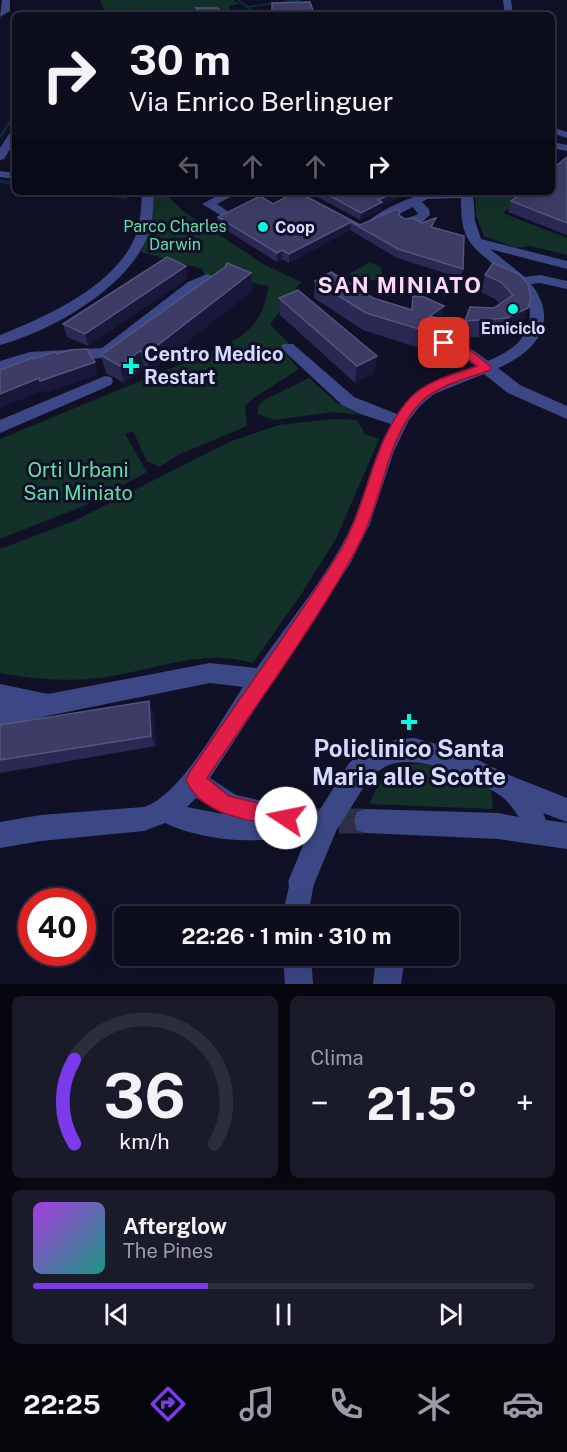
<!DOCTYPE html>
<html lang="it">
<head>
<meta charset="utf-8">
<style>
  body { margin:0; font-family:"Public Sans",sans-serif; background:#1a1b2a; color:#f1f3f6; height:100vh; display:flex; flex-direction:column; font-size:22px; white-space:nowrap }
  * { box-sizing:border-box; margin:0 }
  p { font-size:20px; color:#9a9ca4 }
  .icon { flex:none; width:33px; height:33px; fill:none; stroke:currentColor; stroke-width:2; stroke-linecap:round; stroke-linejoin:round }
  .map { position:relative; height:984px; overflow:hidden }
  .side { display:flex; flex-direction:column; gap:12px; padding:12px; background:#070710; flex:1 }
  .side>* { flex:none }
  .guide { position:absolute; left:12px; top:12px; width:543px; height:183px; border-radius:9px; box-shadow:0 6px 24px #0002,0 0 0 2px #2c2d3b; background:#0c0d1d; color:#f1f3f6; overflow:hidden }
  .speed { position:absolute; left:18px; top:888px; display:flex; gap:12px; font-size:30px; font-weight:700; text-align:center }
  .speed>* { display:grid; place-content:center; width:78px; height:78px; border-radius:50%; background:#0c0d1d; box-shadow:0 6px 24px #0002,0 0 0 2px #2c2d3b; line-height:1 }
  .speed .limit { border:9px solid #d22; background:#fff; color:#111 }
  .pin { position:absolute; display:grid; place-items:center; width:51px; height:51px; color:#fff; margin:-26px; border-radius:12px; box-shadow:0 3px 9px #0006 }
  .me { position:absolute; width:66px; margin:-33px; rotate:281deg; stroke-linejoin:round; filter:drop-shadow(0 0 4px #0008) }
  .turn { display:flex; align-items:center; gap:21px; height:126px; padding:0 18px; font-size:27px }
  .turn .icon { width:78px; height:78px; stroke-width:2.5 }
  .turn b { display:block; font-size:42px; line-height:51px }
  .lanes { display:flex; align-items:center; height:57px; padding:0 18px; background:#0003; justify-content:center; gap:30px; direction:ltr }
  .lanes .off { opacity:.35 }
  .big { font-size:45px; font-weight:700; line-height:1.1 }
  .side .tile { flex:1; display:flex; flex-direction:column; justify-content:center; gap:9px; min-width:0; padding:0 21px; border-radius:9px; background:#1a1b2a }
  .side .dial { align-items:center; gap:0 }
  .dial svg { height:156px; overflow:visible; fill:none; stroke:#2c2d3b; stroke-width:7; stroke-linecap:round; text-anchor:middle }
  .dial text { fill:#f1f3f6; stroke:none }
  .song { display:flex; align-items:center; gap:18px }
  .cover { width:72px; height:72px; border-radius:9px; background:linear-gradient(135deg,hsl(280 70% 55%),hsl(170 70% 35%)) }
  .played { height:6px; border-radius:3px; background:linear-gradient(90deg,#7c3aed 35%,#2c2d3b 35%) }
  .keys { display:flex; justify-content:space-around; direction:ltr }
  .heat { display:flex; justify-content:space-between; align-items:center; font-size:33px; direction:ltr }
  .side .tiles { flex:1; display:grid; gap:12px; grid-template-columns:1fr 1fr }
  .tile:last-child { grid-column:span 2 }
  .trip { position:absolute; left:114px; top:906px; width:345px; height:60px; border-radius:9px; background:#0c0d1d; box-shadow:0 6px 24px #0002,0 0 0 2px #2c2d3b; font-weight:700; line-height:60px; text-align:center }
  .menu { display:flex; height:96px; justify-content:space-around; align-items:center; background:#05050c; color:#9a9ca4 }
  .menu .icon { width:42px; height:42px }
  .menu .current { color:#7c3aed }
  .menu b { font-size:27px; color:#f1f3f6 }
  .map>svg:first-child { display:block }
  .green { fill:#133029 }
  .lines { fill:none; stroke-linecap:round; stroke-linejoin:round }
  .stream-far1 { stroke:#0b2c44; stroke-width:2 }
  .stream { stroke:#0b2c44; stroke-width:3 }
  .minor-tunnel { stroke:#2e2f47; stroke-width:25; stroke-dasharray:25 13; stroke-linecap:butt }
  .minor { fill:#3c4885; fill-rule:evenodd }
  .minor-bridge { stroke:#3c4885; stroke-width:25 }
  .wall { fill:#292954 }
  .shaded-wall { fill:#17183a }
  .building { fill:#3c3c66; stroke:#54557e; stroke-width:1.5 }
  .route { fill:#e11d48; stroke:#92132f; stroke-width:1.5 }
  .poi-dot { fill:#05fbe0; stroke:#101127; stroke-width:2 }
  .labels { text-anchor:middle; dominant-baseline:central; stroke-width:6; stroke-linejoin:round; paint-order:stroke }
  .far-park-label { font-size:16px; fill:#62dea5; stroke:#101127 }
  .far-poi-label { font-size:16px; font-weight:bold; fill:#d6dafe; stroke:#101127; text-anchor:start }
  .poi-label { font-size:20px; font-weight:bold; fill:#d6dafe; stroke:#101127; text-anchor:start }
  .park-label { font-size:20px; fill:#62dea5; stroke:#101127 }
  .far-district-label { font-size:22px; font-weight:bold; letter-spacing:1.5px; fill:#fed8f8; stroke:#101127 }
  .near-poi-label { font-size:24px; font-weight:bold; fill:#d6dafe; stroke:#101127 }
</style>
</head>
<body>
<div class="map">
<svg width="567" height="984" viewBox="0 0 567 984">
  <rect width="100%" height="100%" fill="#101127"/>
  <path class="green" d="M100,0H233L240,4L229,6V10L190,15H106Z
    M154,192H164L183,211L265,265L301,282L270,325L289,343L281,348L299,369L255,397L245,406L247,426L178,455L159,467L147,461L133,431L125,434L147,472L86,505L0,539V439L225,346C254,330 263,317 269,286L204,274L203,269L141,252L150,230Z
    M475,192H529L503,213L567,238V255L530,246L516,248L484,236L476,215Z
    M370,262L380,267L383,276L380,280H357L349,274Z
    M309,378L336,402L360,415L334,412L274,420L258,414V406L264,400Z
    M331,419L357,420L365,434L379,439L336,539L302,593L253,663C239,660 226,657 212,658C173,659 136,674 97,678C64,682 32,679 0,673V549L74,521L229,442L279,425Z
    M415,764C443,764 467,776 491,789L493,809L369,804C381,779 385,768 415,764Z"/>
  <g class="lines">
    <path class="stream-far1" d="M238,0L259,15
      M111,7L134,0
      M246,7L300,0
      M168,15L182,13L199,0"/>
    <path class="stream" d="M0,137L15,114
      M0,181L15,184
      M68,192L103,193L126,198"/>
    <path class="minor-tunnel" d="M301,821H366"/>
    <path class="minor" d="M2,0H10V11L0,17Z
      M503,0H511L513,15H505Z
      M229,10L237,15H201Z
      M552,127L567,132V138L552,133Z
      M15,130V141L4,159L0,160V148L11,131Z
      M552,142L567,145V151L552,148Z
      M0,171L15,173V179L0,177Z
      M142,192H154C153,207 153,224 147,238C126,289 51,331 0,345V335C46,317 115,286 135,237C141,223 141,207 142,192Z
      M224,192H240L217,204L233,215L227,219L202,204Z
      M435,192H473L475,221L481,239L567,261V269L490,249L525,277L540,275L567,281V289L540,283L531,284C561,322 535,353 498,368L520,385L567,406V419L508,393L484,374L434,394L421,405L409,420L394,451L370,524L350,564L210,778L236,795L310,812L313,821L310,830C268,847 205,842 165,823L144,831L41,841L0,848V822L41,815L144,807C181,795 221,720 243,687L210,683L47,716L0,729V684L48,694L210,663L257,668C287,624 323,582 347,535C365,499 371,459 391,424L360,414L342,405L283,350L281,347L283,344H293L354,397L397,414C417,386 443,376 475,366L466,359L439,346L437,343L439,340C454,335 476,352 488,361C506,353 522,345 528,325C541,285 485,267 468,239C461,227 461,211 461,198L427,199L422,202L429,209L430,215L422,222L405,226L399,222L418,214L413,207L379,224H371L369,221C381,209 418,193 435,192ZM196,798L223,814L187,807Z
      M207,274L223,279L225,282L133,349L106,358L31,362L0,371V361L30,352L102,348L188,282Z
      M105,376L111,377L113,381L111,385L0,433V420Z
      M414,738L452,748L514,777L567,798V822L543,813L546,820L567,823V849L498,839L366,833L357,830L354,821L357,812L366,809L498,813L519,817C514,810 507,800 501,796C477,779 425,757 396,763C382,765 372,778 359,783L351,779L347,771C357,747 390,739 414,738Z
      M301,870L310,874L314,883L308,916H282L292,874Z
      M283,956H311L313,984H285Z
      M379,956H409L403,970L401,984H373L375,966Z"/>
    <path class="minor-bridge" d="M301,883L325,825L359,771"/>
  </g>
  <path class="wall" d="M272,3L314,13V15H272Z
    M196,8L224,14L232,15H197Z
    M567,157V235L508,212L511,201Z
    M296,192L360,225L399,215L405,219L422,223L434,227L463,269L461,278L397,258L350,230L289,263L282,259L277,262L218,225V217L273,204Z
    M312,192H409L382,206L381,210L360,220L312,194Z
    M186,266L187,279L88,346L67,337L63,324Z
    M519,274L522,325L501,336L461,338L465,321L494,308L500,304L495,299L481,292L485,275Z
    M315,281L411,310L413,296L444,306L438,337L429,351L363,330L314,298Z
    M252,291L150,371L144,368L124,383L106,373L101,355Z
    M279,298L377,356L374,373L355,383L280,315Z
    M154,713L156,746L0,773V725Z"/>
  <path class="shaded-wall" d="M395,192H409L382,206L381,210L360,220L361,213L378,200Z
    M351,222L350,230L289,263V254Z
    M282,250V259L277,262V253Z
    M186,266L187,279L88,346L85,334Z
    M251,273L252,291L150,371L146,354Z
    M444,306L438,337L429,351L432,333L430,316Z
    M528,308L522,325L501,336L507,318Z
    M140,351L144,368L124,383L120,366Z
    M377,356L374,373L355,383L357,366Z
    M95,362L98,375L45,393L40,381Z
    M39,378L44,390L0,408V394Z
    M149,701L154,713L156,746L151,736Z"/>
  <path class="building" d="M310,2L314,13H272V3Z
    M196,8H217L224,14L228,11L232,15H204Z
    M567,157V223L511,201L523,192H552V169Z
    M296,192H298L360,225L396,209L400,211L399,215L405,219L413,218L422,223L436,218L431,227L464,236L463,269L398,249L351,222L289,254L282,250L277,253L218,217L260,196L273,204Z
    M323,192H395L378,200L382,202L361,213Z
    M167,257L186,266L85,334L63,324Z
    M227,263L251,273L146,354L140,351L120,366L101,355L225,267Z
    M493,263L519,274L528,284L531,298L528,308L507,318L465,321L470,307L494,308L513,295L501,282L485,275Z
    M331,272L373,298L412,310L413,296L424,297L444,306L430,316L442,320L432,333L366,313L315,281Z
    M298,290L377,356L357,366L279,298Z
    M87,349L95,362L40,381L39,378L0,394V370L32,358L33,359L55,352L57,354L70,350Z
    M149,701L151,736L0,760V725Z"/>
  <path class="route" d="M444,339L470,350L491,367L490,370C467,379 437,385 420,403C389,436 385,484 368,524C364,535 358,546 352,557C309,634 256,705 207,778L229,796L293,812L295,818L293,825L286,828C252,820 202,817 186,780L189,773C219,729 249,686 280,642C301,610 324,579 343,546C369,499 373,438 411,397C428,380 455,374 477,366L462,355L440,345V340Z"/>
  <g class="poi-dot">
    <circle cx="263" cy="227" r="6"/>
    <circle cx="513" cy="309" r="6"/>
    <path d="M128 357h6v6h6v6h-6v6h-6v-6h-6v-6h6z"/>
    <path d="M406 713h6v6h6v6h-6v6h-6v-6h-6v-6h6z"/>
  </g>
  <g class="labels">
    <g class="far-park-label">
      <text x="175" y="226">Parco Charles<tspan x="175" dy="18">Darwin</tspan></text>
    </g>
    <g class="far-poi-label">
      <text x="275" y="227">Coop</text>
      <text x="513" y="328" text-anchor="middle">Emiciclo</text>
    </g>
    <g class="poi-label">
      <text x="144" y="354">Centro Medico<tspan x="144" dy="23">Restart</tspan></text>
    </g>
    <g class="park-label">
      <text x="78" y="470">Orti Urbani<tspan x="78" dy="23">San Miniato</tspan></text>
    </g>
    <g class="far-district-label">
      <text x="400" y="285">SAN MINIATO</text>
    </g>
    <g class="near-poi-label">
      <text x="409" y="748">Policlinico Santa<tspan x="409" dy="28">Maria alle Scotte</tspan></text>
    </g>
  </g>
</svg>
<div class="speed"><div class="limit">40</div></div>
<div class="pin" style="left:444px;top:343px;background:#d93025"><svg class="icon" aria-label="arrive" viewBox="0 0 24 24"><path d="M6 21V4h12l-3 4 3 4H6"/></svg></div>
<svg class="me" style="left:286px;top:818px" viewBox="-20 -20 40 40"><circle r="19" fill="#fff"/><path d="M0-13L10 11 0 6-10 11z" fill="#e11d48"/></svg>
<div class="trip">22:26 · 1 min · 310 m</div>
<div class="guide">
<div class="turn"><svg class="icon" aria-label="right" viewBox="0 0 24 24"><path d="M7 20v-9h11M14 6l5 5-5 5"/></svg><div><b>30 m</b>Via Enrico Berlinguer</div></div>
<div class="lanes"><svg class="icon off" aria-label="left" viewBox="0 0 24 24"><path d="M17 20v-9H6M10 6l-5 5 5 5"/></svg><svg class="icon off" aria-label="ahead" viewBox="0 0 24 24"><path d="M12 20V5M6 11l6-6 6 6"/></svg><svg class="icon off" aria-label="ahead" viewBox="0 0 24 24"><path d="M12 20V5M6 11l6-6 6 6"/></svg><svg class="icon" aria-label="right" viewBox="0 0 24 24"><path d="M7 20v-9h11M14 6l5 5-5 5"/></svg></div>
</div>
</div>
<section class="side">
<div class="tiles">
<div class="tile dial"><svg viewBox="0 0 100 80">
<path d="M14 69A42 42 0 1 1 86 69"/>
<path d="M14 69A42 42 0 0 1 14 26" stroke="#7c3aed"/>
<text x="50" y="56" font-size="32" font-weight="700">36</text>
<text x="50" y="72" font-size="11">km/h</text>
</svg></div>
<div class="tile"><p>Clima</p>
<div class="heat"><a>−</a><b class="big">21.5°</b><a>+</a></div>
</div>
<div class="tile">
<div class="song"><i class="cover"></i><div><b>Afterglow</b><p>The Pines</p></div></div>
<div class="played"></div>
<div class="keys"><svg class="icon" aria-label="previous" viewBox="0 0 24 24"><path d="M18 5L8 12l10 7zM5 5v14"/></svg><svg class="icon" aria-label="pause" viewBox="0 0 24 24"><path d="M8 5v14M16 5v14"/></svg><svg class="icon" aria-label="next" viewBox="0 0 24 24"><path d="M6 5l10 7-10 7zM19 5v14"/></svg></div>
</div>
</div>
</section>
<nav class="menu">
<b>22:25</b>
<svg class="icon current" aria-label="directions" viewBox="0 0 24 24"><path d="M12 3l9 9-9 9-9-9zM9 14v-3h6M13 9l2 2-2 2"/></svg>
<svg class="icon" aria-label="music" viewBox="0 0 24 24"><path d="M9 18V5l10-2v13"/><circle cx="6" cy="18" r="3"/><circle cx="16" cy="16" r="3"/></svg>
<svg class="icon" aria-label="phone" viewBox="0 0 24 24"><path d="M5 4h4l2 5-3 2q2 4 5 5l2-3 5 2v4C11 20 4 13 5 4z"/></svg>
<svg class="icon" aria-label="climate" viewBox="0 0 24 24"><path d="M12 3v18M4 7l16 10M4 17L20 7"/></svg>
<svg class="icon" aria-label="car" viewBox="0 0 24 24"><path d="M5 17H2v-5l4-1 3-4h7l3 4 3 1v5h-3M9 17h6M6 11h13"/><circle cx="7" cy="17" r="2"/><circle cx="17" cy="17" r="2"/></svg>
</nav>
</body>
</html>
